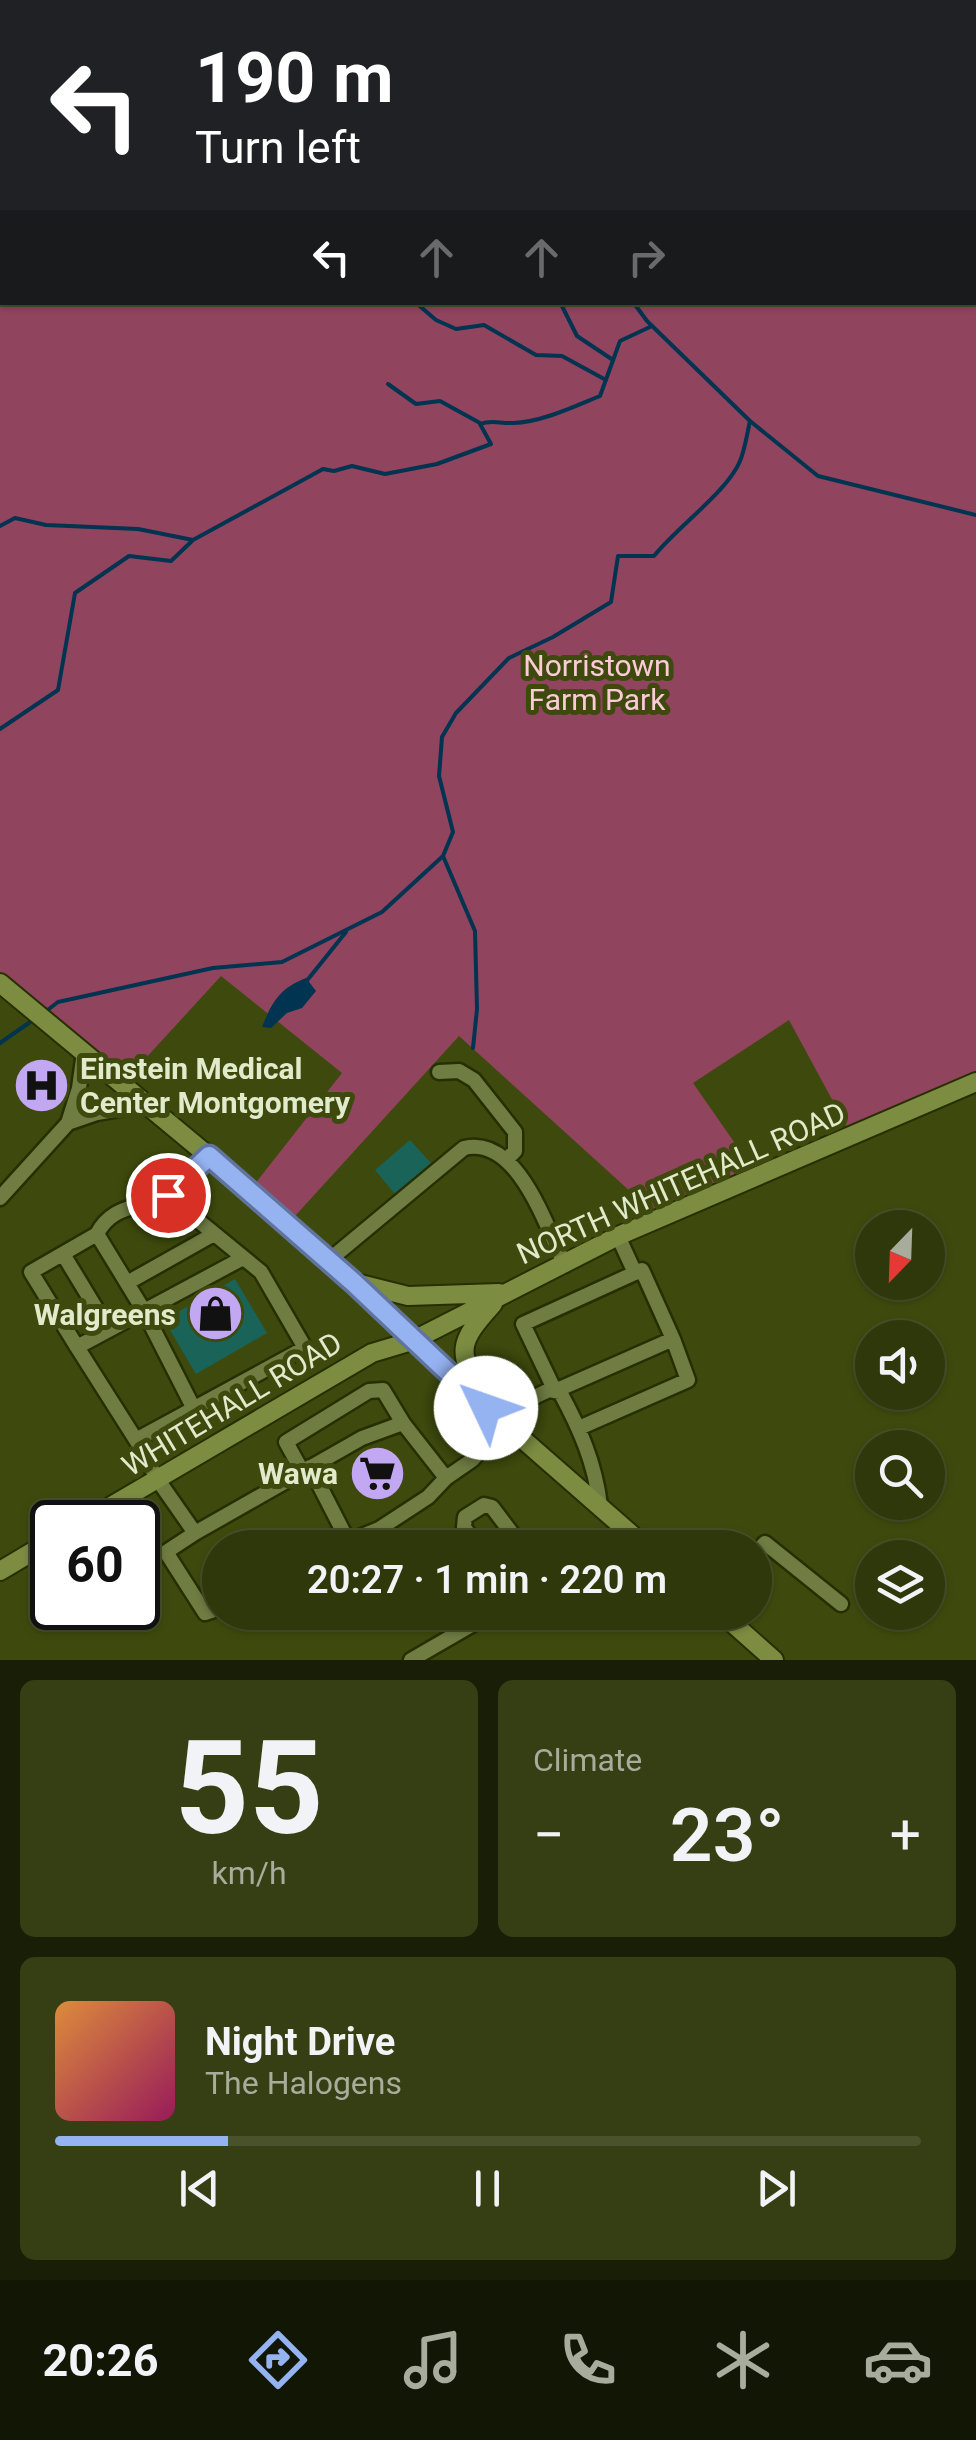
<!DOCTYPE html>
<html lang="en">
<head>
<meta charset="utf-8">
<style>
  body { margin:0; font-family:Roboto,sans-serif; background:#363f13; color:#f1f3f6; height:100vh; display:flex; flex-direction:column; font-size:38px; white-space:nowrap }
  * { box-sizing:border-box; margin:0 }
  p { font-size:32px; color:#a7ac9c }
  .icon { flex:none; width:55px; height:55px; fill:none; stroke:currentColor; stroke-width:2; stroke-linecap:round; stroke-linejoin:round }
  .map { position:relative; height:1660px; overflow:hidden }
  .drawer { display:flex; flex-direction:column; gap:20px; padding:20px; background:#191f06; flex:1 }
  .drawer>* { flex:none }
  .top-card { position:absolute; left:0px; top:0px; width:978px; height:305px; box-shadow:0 2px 8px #0004,0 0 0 2px #49522b; background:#202124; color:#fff; overflow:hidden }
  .needle { width:65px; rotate:203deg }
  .fabs { position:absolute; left:855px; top:1210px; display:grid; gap:20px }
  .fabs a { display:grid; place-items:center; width:90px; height:90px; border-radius:50%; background:#2e380a; box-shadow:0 2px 8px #0004,0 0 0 2px #49522b; font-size:50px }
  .speed { position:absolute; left:30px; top:1500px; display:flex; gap:20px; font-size:50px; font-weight:700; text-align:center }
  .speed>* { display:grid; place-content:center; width:130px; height:130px; border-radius:50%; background:#2e380a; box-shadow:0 2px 8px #0004,0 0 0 2px #49522b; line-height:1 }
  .speed .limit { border:5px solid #111; border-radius:15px; background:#fff; color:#111 }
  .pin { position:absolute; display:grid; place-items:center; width:85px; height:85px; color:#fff; margin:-42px; border:5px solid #fff; border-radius:50%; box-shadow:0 2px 10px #0007 }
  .me { position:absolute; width:110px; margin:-55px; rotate:312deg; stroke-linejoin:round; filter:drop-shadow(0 0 8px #0008) }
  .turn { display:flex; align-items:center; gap:35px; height:210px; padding:0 30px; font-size:45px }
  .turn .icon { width:130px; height:130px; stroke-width:2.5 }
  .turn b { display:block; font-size:70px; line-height:85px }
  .lanes { display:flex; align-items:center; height:95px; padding:0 30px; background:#0003; justify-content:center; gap:50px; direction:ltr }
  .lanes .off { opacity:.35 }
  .big { font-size:75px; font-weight:600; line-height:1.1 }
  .drawer .tile { flex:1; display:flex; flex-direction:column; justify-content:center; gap:15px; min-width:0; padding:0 35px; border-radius:15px; background:#363f13 }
  .drawer .dial { align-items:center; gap:0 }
  .dial b { font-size:130px; line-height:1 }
  .song { display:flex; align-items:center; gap:30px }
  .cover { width:120px; height:120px; border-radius:15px; background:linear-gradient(135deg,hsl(30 70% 55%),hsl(330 70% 35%)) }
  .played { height:10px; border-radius:5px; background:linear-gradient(90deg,#95b2f1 20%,#49522b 20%) }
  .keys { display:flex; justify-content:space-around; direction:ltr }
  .heat { display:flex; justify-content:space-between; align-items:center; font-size:55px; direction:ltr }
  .drawer .tiles { flex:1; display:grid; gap:20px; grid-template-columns:1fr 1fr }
  .tile:last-child { grid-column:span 2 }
  .trip { position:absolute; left:202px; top:1530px; width:570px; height:100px; border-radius:50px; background:#2e380a; box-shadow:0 2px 8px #0004,0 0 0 2px #49522b; font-weight:600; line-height:100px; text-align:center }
  .menu { display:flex; height:160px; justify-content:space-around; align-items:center; background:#121604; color:#a7ac9c }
  .menu .icon { width:70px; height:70px }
  .menu .selected { color:#95b2f1 }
  .menu b { font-size:45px; color:#f1f3f6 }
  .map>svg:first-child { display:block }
  .green { fill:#91445e; fill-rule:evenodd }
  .water { fill:#003451 }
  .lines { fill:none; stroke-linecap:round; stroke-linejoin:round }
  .stream { stroke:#003451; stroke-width:4 }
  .building { fill:#196358 }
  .minor-casing { stroke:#262f01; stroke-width:19 }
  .major-casing { stroke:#262f01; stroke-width:22 }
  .minor { stroke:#6f7c42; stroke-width:14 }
  .major { stroke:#7c8d41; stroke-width:18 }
  .route-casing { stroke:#61749d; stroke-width:25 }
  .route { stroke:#95b2f1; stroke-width:18 }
  .labels { text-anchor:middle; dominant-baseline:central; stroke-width:10; stroke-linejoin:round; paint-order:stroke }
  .park-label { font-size:30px; fill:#fdcad8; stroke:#3e4a0d }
  .poi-label { font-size:30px; font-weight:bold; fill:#e1eacb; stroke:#3e4a0d; text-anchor:end }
  .street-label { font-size:30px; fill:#e1eacb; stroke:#3e4a0d }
</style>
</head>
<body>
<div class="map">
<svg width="976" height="1660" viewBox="0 0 976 1660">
  <rect width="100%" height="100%" fill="#3e4a0d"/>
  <path class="green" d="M0,0H976V1084L848,1129L789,1020L693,1083L757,1175L653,1212L459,1036L285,1227L250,1190L342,1073L221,976L123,1083L0,982ZM2,2H975V302H2Z"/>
  <path class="water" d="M306,978L316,991L302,1008L287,1013L271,1028L262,1027C272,1002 280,988 306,978Z"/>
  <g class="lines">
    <path class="stream" d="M975,34H976
      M0,162L2,161
      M415,302L436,320L456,329L484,325L536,355L562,356L606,380
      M560,302L577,336L613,360
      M633,302L647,321L750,421L818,476L976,515
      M388,384L416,404L440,401L480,423
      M0,526L15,518L46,525L138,529L193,540L323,469L334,471L352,466L385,474L437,464L491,444L480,424C493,419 500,424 513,423C542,422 573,407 600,396L620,341L652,326
      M0,729L58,690L75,593L129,556L171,561L192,541
      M443,856L475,931L477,1009L473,1048
      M305,983L346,932
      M45,1012L58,1002L213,968L282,962L382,912L443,856L453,832L439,776L442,737L456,713L509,658L553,637L611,602L618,556H654C677,527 728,491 740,461C745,449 747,434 750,421
      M0,1043L33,1020"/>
  </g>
  <path class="building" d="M410,1140L431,1163L395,1194L375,1170Z
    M235,1279L267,1333L196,1374L164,1320Z"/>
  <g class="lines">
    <defs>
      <path id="minor" d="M246,0L247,2
        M607,2L611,0
        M439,1072L459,1071L474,1080L515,1132V1151L507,1159
        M68,1123L97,1113L148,1104
        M167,1195L261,1272L305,1348L136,1440L158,1480L195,1533L166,1552L205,1613L220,1608
        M0,1198L68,1123L79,1088L84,1052
        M97,1234C112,1204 140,1209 166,1195C182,1187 196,1168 209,1156
        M618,1236L635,1273L642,1270L673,1339
        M63,1254L109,1330
        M328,1261L464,1148C518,1135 546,1227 565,1265
        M127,1283L214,1234
        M77,1347L31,1272L97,1234L144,1311L194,1409
        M487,1408L526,1401L549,1390L560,1392C580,1429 595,1463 600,1505
        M579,1428L688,1380L673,1339L555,1391L523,1324L635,1273
        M136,1440L77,1347L243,1258
        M310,1467L348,1541
        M302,1471L286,1442L369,1391L383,1390L403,1423
        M195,1533L362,1438L403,1423L446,1478
        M333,1548L379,1529L428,1497L446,1478L472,1460L504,1424
        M478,1548L464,1527L465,1517L484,1505L492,1507L523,1548
        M607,1548L632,1534
        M755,1554L765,1543L841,1604
        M411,1660L494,1612"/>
      <path id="major" d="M0,983L223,1168L353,1283L487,1408L647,1548
        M356,1283L408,1296L499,1293
        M482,1399C458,1350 456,1345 493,1304
        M84,1522L372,1353L412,1341L618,1236L976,1082
        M0,1571L52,1540
        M720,1612L774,1660"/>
    </defs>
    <use href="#minor" class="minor-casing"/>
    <use href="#major" class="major-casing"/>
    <use href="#minor" class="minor"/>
    <use href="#major" class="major"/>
  </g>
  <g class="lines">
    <defs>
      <path id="route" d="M168,1195L209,1156L353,1282L486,1408"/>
    </defs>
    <use href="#route" class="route-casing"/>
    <use href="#route" class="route"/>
  </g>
  <defs>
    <symbol id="hospital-disc" viewBox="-11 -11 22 22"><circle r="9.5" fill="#c2a8f2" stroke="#3e4a0d"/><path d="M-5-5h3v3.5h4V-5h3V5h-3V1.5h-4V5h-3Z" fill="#111"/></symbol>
    <symbol id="shop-disc" viewBox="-11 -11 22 22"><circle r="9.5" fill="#c2a8f2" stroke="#3e4a0d"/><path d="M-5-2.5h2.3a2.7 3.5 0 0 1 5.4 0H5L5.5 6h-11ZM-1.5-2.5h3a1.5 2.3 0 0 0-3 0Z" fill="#111"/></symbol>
    <symbol id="supermarket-disc" viewBox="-11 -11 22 22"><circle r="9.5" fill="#c2a8f2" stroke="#3e4a0d"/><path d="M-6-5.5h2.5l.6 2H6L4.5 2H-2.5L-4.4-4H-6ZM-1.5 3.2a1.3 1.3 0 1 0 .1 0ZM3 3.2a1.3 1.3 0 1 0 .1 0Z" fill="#111"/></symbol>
  </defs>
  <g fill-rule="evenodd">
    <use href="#hospital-disc" x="10" y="1054" width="63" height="63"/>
    <use href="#shop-disc" x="184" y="1282" width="63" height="63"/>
    <use href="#supermarket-disc" x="346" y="1442" width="63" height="63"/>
  </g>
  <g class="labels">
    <g class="park-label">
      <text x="597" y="665">Norristown<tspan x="597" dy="34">Farm Park</tspan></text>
    </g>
    <g class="poi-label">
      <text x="80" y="1068" text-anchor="start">Einstein Medical<tspan x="80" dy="34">Center Montgomery</tspan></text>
      <text x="176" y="1314">Walgreens</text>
      <text x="338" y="1473">Wawa</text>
    </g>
    <g class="street-label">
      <text transform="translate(681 1183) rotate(-24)">NORTH WHITEHALL ROAD</text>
      <text transform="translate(232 1404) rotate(-31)">WHITEHALL ROAD</text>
    </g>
  </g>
</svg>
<div class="fabs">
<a><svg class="needle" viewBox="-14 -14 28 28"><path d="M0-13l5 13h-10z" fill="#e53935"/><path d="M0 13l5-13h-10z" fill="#a7ac9c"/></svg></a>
<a><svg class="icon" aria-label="sound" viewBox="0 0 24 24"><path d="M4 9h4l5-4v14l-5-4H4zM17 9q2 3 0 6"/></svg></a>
<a><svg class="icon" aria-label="search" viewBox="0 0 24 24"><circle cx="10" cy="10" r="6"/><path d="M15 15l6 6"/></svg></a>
<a><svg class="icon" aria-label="layers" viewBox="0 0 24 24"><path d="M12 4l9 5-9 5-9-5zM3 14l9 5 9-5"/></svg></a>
</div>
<div class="speed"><div class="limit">60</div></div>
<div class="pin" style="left:168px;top:1195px;background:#d93025"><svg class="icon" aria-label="arrive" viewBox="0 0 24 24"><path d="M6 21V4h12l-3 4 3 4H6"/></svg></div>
<svg class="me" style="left:486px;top:1408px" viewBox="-20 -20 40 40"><circle r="19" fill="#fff"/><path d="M0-13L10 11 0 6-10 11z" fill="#95b2f1"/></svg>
<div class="trip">20:27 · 1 min · 220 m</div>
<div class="top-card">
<div class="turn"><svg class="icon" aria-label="left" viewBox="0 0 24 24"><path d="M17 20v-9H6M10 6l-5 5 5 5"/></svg><div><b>190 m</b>Turn left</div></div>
<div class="lanes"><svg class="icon" aria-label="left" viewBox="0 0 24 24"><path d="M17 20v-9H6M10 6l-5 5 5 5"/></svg><svg class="icon off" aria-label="ahead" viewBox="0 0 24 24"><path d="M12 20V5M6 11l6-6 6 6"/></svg><svg class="icon off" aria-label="ahead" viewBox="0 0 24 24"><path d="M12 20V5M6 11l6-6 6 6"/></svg><svg class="icon off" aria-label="right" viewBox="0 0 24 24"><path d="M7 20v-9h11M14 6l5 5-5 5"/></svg></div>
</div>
</div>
<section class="drawer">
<div class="tiles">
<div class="tile dial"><b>55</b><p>km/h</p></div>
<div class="tile"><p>Climate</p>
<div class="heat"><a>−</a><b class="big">23°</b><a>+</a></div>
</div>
<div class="tile">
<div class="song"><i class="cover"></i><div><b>Night Drive</b><p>The Halogens</p></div></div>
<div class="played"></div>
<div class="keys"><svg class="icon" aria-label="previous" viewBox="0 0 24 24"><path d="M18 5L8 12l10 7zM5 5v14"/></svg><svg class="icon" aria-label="pause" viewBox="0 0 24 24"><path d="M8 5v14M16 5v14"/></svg><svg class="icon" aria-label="next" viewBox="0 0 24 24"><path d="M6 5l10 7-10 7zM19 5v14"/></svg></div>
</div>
</div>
</section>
<nav class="menu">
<b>20:26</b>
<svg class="icon selected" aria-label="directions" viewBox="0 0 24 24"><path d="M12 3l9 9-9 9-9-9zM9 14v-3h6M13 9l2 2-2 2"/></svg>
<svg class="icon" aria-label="music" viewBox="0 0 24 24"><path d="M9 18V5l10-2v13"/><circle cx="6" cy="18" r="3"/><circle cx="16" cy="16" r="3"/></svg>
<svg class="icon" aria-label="phone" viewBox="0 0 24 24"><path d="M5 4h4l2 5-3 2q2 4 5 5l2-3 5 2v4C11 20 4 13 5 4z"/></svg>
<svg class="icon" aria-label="climate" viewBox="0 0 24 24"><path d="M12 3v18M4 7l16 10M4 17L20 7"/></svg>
<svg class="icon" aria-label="car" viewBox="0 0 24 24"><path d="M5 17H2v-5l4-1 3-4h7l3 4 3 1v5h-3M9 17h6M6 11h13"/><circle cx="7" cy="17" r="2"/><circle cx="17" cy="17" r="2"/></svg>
</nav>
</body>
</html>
